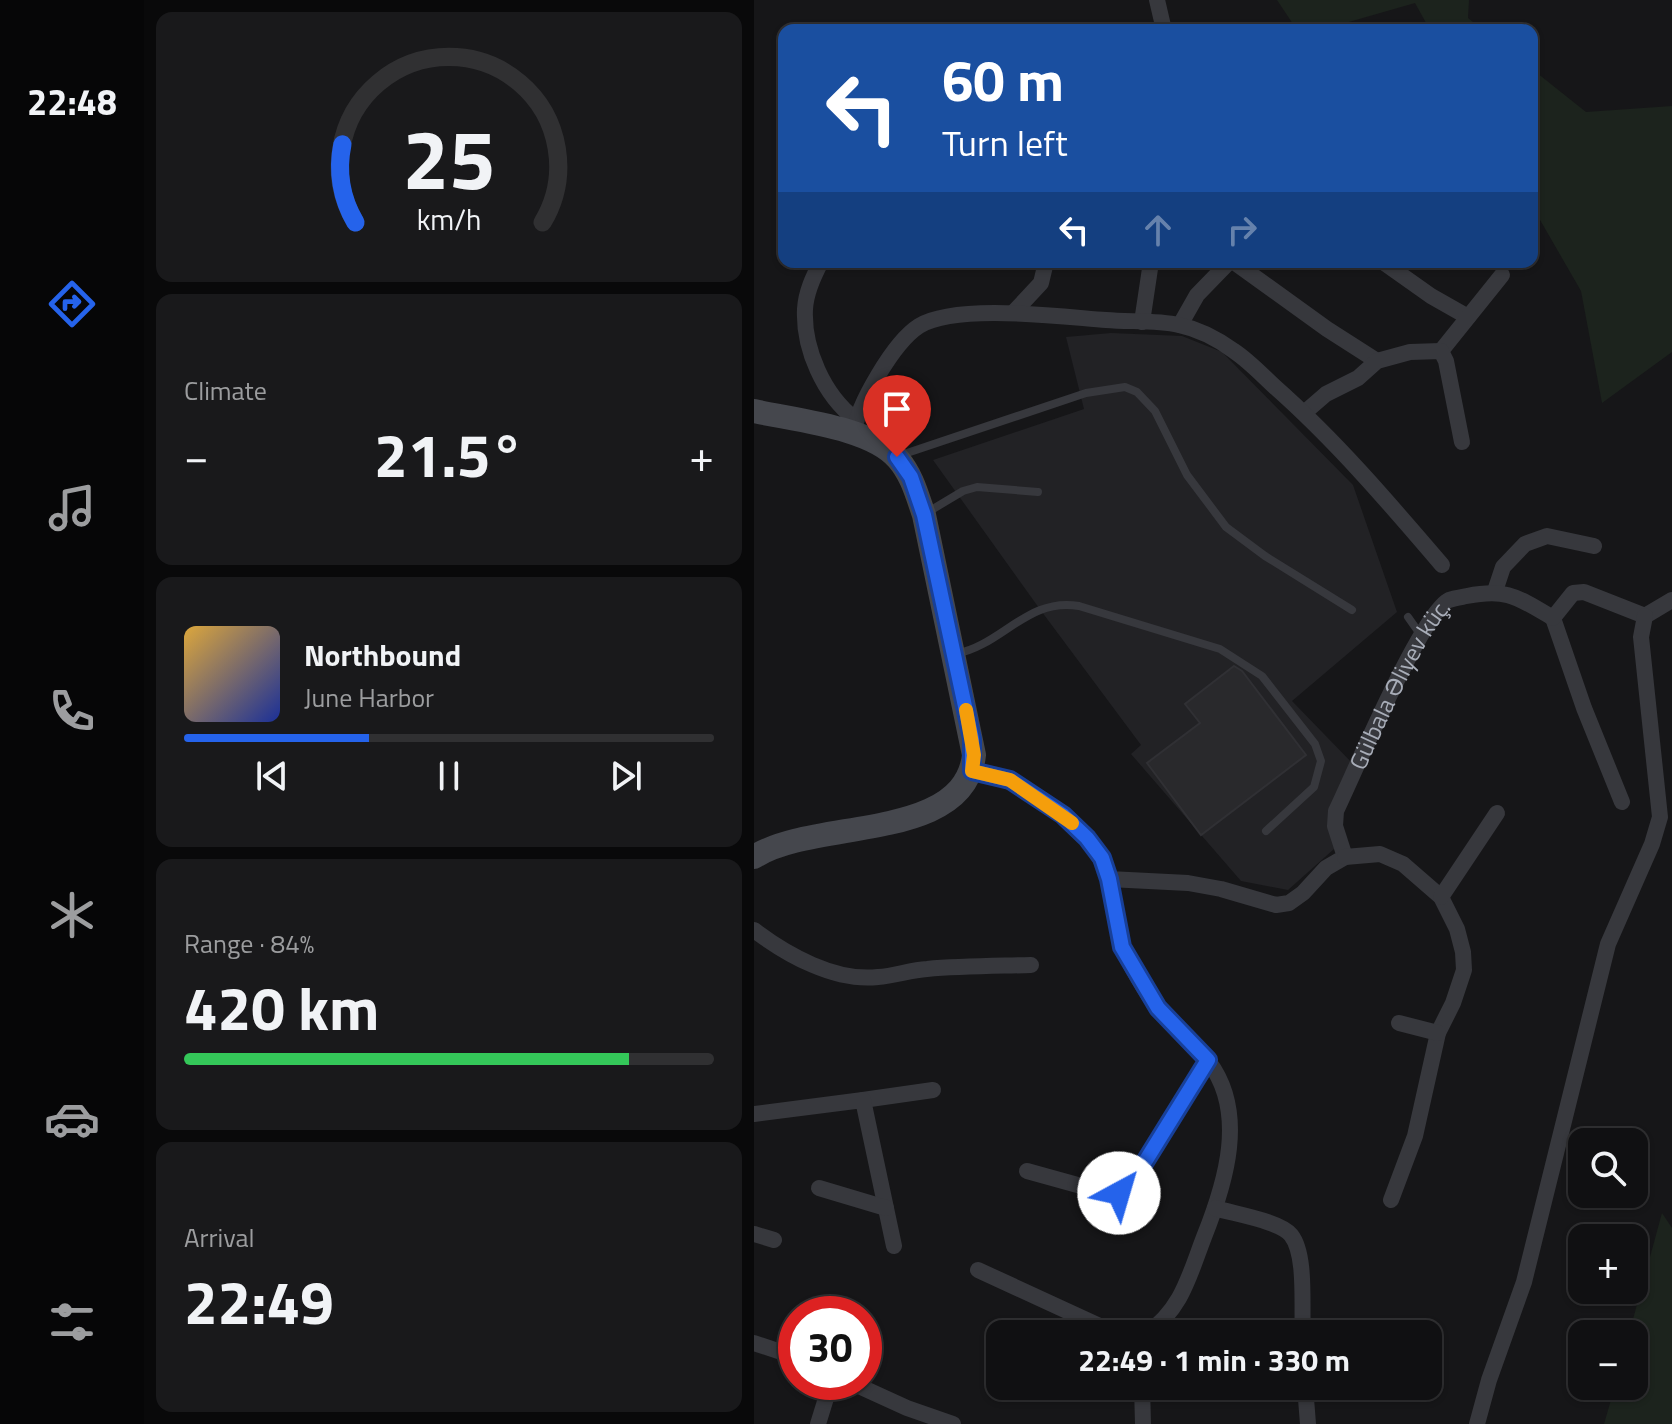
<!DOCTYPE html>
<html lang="en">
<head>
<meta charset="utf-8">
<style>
  body { margin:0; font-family:"Titillium Web",sans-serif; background:#19191b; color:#f1f3f6; height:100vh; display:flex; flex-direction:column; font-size:30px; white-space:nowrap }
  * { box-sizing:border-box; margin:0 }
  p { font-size:26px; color:#9c9d9f }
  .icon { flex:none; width:44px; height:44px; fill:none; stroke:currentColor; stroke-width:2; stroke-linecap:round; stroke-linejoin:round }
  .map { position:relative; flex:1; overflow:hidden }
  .side { display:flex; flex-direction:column; gap:12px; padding:12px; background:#09090a; width:610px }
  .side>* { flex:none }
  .banner { position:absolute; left:24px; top:24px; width:760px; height:244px; border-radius:16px; box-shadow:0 2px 6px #0004,0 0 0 2px #303032; background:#1a4fa0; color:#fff; overflow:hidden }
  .buttons { position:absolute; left:814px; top:1128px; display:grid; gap:16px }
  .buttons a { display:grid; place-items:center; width:80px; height:80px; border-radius:16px; background:#101012; box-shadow:0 2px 6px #0004,0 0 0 2px #303032; font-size:40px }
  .speed { position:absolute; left:24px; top:1296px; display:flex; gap:16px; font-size:40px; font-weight:700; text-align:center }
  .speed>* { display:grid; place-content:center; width:104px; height:104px; border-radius:50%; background:#101012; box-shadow:0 2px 6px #0004,0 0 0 2px #303032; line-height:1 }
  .speed .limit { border:12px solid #d22; background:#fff; color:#111 }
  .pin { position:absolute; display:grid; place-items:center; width:68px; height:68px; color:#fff; margin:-82px -34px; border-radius:50% 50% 50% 0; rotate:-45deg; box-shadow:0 0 8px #0007 }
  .pin .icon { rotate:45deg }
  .me { position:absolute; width:88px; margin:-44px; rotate:39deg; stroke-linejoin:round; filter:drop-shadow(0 0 6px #0008) }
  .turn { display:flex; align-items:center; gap:28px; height:168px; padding:0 32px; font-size:36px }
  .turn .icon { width:104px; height:104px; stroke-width:2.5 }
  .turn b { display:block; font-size:56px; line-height:68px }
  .lanes { display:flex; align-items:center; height:76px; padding:0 32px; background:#0003; justify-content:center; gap:40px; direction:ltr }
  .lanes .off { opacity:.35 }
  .big { font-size:60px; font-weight:700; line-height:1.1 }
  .side .tile { flex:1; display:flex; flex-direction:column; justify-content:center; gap:12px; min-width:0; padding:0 28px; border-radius:16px; background:#19191b }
  .side .dial { align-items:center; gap:0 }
  .dial svg { height:208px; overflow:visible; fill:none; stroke:#303032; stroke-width:7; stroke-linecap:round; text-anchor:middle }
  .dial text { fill:#f1f3f6; stroke:none }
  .song { display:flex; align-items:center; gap:24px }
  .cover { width:96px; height:96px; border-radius:12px; background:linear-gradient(135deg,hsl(40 70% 55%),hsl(230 70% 35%)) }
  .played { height:8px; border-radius:4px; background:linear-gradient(90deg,#2563eb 35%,#303032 35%) }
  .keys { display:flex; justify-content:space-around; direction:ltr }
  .heat { display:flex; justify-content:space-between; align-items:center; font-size:44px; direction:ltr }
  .charge { height:12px; border-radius:6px; background:linear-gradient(90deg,#34c759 84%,#303032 0) }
  .trip { position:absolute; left:232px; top:1320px; width:456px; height:80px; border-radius:16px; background:#101012; box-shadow:0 2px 6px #0004,0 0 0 2px #303032; font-weight:700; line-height:80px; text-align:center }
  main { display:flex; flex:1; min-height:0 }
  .dock { display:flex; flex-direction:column; width:144px; justify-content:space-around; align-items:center; background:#060607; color:#9c9d9f }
  .dock .icon { width:56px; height:56px }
  .dock .active { color:#2563eb }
  .dock b { font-size:36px; color:#f1f3f6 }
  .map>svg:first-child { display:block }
  .built { fill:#222225 }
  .green { fill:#1c231d }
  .building { fill:#29292c; stroke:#303034; stroke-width:2 }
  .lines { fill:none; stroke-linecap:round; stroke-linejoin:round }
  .lane { stroke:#37383d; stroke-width:8 }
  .street { stroke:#37383d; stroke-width:16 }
  .secondary { stroke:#45474d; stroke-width:24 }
  .route-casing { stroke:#184099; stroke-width:20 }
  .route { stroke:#2563eb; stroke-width:14 }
  .slow { stroke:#f59e0b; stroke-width:14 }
  .labels { text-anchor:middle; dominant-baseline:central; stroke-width:8; stroke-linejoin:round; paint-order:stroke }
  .street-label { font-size:24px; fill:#a8adb8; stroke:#111113 }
</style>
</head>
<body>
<main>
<nav class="dock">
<b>22:48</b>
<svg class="icon active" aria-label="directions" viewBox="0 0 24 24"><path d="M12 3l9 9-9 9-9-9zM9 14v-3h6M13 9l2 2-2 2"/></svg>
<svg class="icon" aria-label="music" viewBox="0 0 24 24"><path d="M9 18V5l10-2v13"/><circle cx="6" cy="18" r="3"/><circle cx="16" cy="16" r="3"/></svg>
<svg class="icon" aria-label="phone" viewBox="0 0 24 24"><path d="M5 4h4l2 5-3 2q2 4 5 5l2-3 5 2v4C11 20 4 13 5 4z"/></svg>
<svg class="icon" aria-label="climate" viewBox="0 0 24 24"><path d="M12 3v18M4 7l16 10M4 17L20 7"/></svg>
<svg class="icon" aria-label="car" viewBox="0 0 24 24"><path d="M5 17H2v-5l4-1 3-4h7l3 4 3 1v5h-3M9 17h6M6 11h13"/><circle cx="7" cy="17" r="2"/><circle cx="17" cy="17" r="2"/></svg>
<svg class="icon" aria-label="filters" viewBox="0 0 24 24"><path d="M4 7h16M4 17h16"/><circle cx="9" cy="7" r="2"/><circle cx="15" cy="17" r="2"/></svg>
</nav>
<section class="side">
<div class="tile dial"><svg viewBox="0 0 100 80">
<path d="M14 69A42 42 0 1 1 86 69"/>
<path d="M14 69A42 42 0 0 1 9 39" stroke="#2563eb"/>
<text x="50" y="56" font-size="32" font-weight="700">25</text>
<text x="50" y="72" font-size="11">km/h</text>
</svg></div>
<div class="tile"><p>Climate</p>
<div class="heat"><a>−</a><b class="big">21.5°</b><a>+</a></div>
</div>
<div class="tile">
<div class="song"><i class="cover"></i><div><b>Northbound</b><p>June Harbor</p></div></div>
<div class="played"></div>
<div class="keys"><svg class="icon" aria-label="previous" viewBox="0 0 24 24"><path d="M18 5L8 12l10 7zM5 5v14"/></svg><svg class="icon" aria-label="pause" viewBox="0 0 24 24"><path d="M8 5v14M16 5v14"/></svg><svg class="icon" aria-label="next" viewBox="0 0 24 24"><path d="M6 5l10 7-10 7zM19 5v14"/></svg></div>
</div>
<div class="tile"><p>Range · 84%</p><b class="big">420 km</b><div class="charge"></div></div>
<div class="tile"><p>Arrival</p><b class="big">22:49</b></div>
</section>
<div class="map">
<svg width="918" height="1424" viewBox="0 0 918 1424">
  <rect width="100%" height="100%" fill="#161618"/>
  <path class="built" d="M357,333L428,336L468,352L599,485L643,612L538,701L602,767L580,849L534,890L487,881L377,754L387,745L285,608L179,460L330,409L312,337Z"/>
  <path class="green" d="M523,0H715L714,18L729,30H676L661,3L567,30H543Z
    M778,69L832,112L918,106V352L848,403L827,291L778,206Z
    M908,1213L918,1228V1424H850L861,1386H880V1334H875Z"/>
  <path class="building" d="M480,666L488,671L552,755L447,835L393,763L446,723L431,704Z"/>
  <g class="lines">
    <path class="lane" d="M147,455L332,393L371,387L383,392L401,411L433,475L472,527L511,556L598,610
      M174,512L209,491L223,487L284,492
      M654,617L666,634
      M201,654C249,645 273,597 325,606L466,649L508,676L561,744L567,761L560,787L512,831"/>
    <g class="street">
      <path d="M403,0L410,30"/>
      <path d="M67,262C59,277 52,292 51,309C49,349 70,395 101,419"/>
      <path d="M480,262L573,329L623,361"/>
      <path d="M629,262L677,296L714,317"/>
      <path d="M259,313L287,283L292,262"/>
      <path d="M388,322L397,262"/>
      <path d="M426,325L443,295L475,262"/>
      <path d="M687,351L748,275"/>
      <path d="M550,413L572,394L604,378L623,361L656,352L687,351L692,361L708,442"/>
      <path d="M100,433C103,405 140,342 165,326C202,303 309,317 352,320C376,322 403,320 425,325C444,329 465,340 480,351C495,361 508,375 521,387C582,441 635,503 688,565"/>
      <path d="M741,591L749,567L771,544L793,536L840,546"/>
      <path d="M891,616L918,600"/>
      <path d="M799,618L830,708L868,802"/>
      <path id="s1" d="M218,771C273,780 337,825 355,879L434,883L467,889L522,905L535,903L549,893L572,868L591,857L581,826L582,811C599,776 668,612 695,600C700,598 708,597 713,596C755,588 764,598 799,618L819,593L830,592L891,616"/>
      <path d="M591,857L626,854L649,864L687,897L703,929L709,952L710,970L699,1003L684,1033L661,1136L637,1200"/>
      <path d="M355,879C359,901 361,924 368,945C373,962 393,994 404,1009C419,1028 441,1042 455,1062C493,1113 472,1182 450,1237C435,1276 428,1309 392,1334"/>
      <path d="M687,897L743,813"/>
      <path d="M0,930C33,955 81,982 124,977C141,976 156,970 173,969C207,966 242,966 277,965"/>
      <path d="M645,1023L684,1033"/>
      <path d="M109,1100L179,1090"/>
      <path d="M0,1114L109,1100L140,1246"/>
      <path d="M273,1171L356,1194L365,1193L376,1186L454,1060"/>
      <path d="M65,1188L132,1208"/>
      <path d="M461,1208C480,1214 526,1221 537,1235C553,1255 547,1309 549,1334"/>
      <path d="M0,1234L20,1240"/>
      <path d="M224,1270L363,1334"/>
      <path d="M0,1343L42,1357"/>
      <path d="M96,1382L153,1408L199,1424"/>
      <path d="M388,1386L389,1424"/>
      <path d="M551,1386L554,1424"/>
      <path d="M64,1424L77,1382"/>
      <path d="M723,1424L735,1380L770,1282L854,944L898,844L906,817L887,637L891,616"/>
    </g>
    <path class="secondary" d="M0,411C40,420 117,427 144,459C158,475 163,495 170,515L220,755C210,843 60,818 0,857"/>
  </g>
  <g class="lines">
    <defs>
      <path id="route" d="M143,457L157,477L170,515L218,739V771L256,780L309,815L333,838L348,858L355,879L368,947L404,1008L454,1060L376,1186L365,1193"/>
    </defs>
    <use href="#route" class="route-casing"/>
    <use href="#route" class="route"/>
    <path class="slow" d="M212,710L220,755L218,771L256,780L318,823"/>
  </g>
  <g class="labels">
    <g class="street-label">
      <text stroke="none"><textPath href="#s1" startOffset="628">Gülbala Əliyev küç.</textPath></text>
    </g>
  </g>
</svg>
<div class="buttons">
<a><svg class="icon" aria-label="search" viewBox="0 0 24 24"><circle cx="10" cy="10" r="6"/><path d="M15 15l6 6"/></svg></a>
<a>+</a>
<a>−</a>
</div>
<div class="speed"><div class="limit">30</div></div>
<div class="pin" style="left:143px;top:457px;background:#d93025"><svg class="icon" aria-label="arrive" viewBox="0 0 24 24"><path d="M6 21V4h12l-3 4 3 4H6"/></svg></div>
<svg class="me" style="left:365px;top:1193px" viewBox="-20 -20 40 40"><circle r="19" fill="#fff"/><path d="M0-13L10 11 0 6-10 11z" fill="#2563eb"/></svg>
<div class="trip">22:49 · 1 min · 330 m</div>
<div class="banner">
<div class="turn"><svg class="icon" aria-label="left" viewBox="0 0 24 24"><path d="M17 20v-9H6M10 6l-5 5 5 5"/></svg><div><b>60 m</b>Turn left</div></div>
<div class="lanes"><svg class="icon" aria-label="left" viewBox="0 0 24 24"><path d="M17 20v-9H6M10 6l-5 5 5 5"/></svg><svg class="icon off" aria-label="ahead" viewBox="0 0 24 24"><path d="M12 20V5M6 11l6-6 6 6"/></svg><svg class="icon off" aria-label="right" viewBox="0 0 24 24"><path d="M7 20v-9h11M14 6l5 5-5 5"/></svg></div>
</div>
</div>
</main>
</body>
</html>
